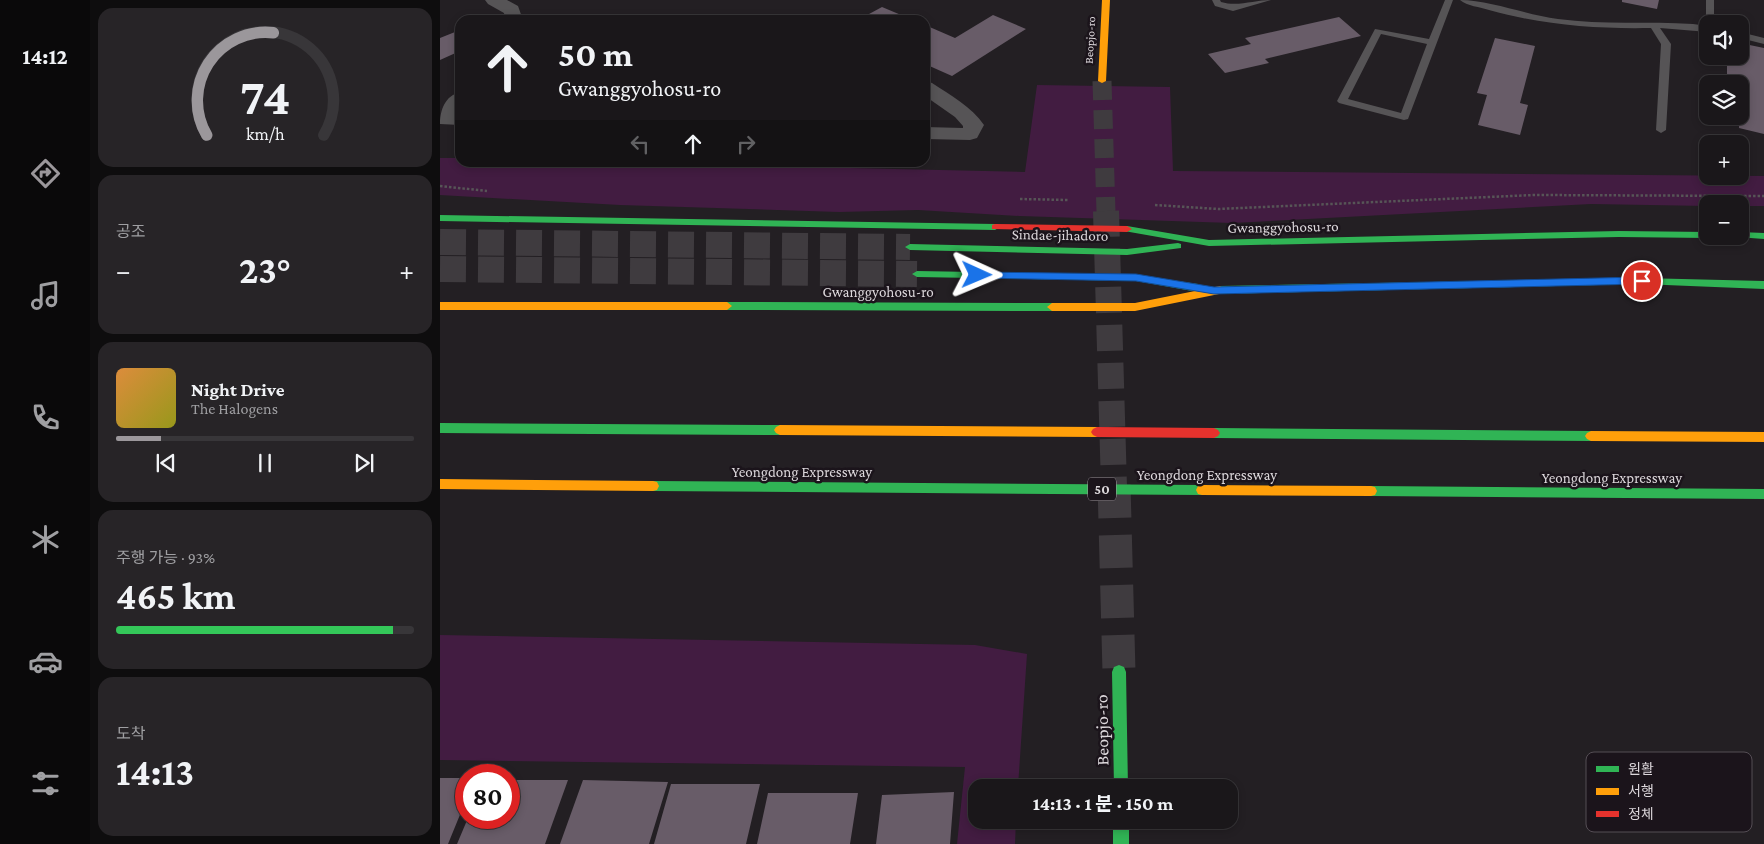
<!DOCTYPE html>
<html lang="ko">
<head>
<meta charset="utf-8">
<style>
  body { margin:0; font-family:"Crimson Pro","Noto Sans KR",serif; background:#272427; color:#f1f3f6; height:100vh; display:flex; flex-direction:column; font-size:19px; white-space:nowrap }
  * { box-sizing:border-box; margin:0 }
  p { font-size:16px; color:#9f9fa2 }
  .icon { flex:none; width:28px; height:28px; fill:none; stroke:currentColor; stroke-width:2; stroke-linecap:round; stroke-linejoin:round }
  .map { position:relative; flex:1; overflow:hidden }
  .panel { display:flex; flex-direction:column; gap:8px; padding:8px; background:#0e0d0e; width:350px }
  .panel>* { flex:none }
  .hud { position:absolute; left:15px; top:15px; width:475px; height:152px; border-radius:15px; box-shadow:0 2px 8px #0003,0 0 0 1px #383639; background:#1a171a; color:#f1f3f6; overflow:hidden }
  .tools { position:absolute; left:1259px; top:15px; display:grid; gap:10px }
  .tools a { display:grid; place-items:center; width:50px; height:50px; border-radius:10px; background:#1a171a; box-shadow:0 2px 8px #0003,0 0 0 1px #383639; font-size:25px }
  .speed { position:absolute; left:15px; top:764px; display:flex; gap:10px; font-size:25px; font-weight:700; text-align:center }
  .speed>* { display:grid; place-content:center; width:65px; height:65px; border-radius:50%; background:#1a171a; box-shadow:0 2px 8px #0003,0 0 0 1px #383639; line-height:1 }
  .speed .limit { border:8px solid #d22; background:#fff; color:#111 }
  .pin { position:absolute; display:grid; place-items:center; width:42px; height:42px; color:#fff; margin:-21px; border:2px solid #fff; border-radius:50%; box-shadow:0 1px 5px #0007 }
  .me { position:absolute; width:55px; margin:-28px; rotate:91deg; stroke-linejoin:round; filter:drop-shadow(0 0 4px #0008) }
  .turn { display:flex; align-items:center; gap:18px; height:105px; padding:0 20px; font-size:22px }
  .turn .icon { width:65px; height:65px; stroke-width:2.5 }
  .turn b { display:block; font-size:35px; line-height:42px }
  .lanes { display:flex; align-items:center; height:48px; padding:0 20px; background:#0003; justify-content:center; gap:25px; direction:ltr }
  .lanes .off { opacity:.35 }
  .big { font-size:38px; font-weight:700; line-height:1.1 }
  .panel .widget { flex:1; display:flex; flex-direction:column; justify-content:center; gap:8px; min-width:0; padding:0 18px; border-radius:15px; background:#272427 }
  .panel .dial { align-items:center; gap:0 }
  .dial svg { height:130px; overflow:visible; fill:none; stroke:#383639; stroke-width:7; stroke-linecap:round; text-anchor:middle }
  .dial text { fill:#f1f3f6; stroke:none }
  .song { display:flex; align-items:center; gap:15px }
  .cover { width:60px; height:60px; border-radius:8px; background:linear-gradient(135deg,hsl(30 70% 55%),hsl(60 70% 35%)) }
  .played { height:5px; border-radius:2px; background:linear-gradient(90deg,#9b979b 15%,#383639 15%) }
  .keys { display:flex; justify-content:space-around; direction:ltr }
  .heat { display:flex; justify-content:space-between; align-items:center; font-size:28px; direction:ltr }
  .charge { height:8px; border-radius:4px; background:linear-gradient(90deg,#34c759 93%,#383639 0) }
  .trip { position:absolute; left:528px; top:779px; width:270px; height:50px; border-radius:15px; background:#1a171a; box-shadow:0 2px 8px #0003,0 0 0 1px #383639; font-weight:700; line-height:50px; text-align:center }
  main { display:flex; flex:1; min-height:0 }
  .tabs { display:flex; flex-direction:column; width:90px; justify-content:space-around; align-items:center; background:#0a090a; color:#9f9fa2 }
  .tabs .icon { width:35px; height:35px }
  .tabs .active { color:#9b979b }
  .tabs b { font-size:22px; color:#f1f3f6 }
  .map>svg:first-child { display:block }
  .green { fill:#421c41 }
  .building { fill:#685c68 }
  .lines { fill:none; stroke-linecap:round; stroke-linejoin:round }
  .secondary-tunnel-far2 { stroke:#3f3b3f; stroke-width:19; stroke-dasharray:19 10; stroke-linecap:butt }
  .secondary-tunnel-far1 { stroke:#3f3b3f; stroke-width:26; stroke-dasharray:26 12; stroke-linecap:butt }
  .secondary-tunnel { stroke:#3f3b3f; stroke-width:33; stroke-dasharray:33 17; stroke-linecap:butt }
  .highway-tunnel { stroke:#3f3b3f; stroke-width:26; stroke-dasharray:26 12; stroke-linecap:butt }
  .path { stroke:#575557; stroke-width:2.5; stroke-dasharray:2.5 2; stroke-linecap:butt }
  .lane { fill:#565456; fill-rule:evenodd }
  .street { fill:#565456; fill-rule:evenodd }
  .fast { fill:#30b455; fill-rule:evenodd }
  .slow { fill:#ff9f0a; fill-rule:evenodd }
  .jam { fill:#e5322d; fill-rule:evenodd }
  .route { fill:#1a73e8; stroke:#114b97 }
  .labels { text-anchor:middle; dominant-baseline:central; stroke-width:5; stroke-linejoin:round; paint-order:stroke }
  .far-street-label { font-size:12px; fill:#dcd7db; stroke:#1b141b }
  .shield { fill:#1b141b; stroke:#a29ca1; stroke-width:1 }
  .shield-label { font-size:14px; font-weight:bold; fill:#dcd7db }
  .street-label { font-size:15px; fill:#dcd7db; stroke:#1b141b }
  .near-street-label { font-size:18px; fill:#dcd7db; stroke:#1b141b }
  .key { fill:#1b141b; stroke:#554e55; stroke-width:1 }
  .key-label { font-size:14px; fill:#dcd7db }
</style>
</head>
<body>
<main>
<nav class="tabs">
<b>14:12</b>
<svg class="icon active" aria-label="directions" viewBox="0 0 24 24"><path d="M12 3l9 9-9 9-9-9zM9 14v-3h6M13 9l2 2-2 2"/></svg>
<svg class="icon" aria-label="music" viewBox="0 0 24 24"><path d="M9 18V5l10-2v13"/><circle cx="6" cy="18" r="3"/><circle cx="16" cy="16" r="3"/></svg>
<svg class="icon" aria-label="phone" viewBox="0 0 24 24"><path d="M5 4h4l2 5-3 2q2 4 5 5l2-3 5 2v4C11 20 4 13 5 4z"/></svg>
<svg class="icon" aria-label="climate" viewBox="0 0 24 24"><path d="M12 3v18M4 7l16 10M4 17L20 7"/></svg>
<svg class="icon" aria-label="car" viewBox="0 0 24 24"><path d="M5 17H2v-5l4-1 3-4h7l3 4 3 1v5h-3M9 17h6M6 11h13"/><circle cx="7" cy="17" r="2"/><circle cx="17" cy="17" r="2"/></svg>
<svg class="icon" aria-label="filters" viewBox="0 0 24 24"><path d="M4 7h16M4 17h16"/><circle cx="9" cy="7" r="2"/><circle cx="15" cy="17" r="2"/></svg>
</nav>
<section class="panel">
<div class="widget dial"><svg viewBox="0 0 100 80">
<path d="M14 69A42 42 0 1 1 86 69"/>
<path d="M14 69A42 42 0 0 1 55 6" stroke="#9b979b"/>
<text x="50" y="56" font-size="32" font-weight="700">74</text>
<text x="50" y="72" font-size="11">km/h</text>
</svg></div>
<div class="widget"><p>공조</p>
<div class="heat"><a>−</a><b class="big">23°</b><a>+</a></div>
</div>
<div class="widget">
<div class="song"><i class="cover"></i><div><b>Night Drive</b><p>The Halogens</p></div></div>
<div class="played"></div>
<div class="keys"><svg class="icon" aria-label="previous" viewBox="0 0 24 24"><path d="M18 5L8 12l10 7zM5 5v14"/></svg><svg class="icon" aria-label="pause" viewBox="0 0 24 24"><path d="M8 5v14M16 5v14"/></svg><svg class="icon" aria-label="next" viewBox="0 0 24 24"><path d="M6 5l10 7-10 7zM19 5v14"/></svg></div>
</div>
<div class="widget"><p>주행 가능 · 93%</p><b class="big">465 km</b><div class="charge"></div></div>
<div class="widget"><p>도착</p><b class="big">14:13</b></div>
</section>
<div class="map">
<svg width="1324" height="844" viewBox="0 0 1324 844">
  <rect width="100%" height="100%" fill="#231f23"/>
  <path class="green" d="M597,85L730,87L733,171L1324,176V206H1300V204H1268L1267,206L1151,204L792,223L580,216L478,210L399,212L180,205L0,195V158H20V162L198,163L585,172Z
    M0,635L535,645L587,654L578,787L536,788V820H576L575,844H517L525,767L0,760Z"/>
  <path class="building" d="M1182,0H1219L1217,9L1182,2Z
    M442,7L473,20H418Z
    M553,15L586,29L512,76L485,64V25L515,38Z
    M899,17L921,36L825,59L829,63L785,73L768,54L811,44L805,38Z
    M20,30V51L0,60V38Z
    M1055,38L1095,46L1080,103L1088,105L1080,135L1038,125L1047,95L1037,93Z
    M1300,43L1324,48V134L1299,128L1300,84H1287V56H1300Z
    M0,778H26V800L8,844H0Z
    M69,780H128L105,844H17L28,818H69Z
    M143,780L228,782L209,844H120Z
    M231,784H320L306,844H214Z
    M514,792L510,844H436L442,795Z
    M328,793H418L410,844H317Z"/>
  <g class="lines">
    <path class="secondary-tunnel-far2" d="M662,81L666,212"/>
    <path class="secondary-tunnel-far1" d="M666,211L674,487"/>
    <path class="secondary-tunnel" d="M674,485L679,672"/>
    <path class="highway-tunnel" d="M0,242L470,247
      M0,269L477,274"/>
    <path class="path" d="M0,186L47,191
      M580,199L629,200
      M715,205L778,209L1094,195L1324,196"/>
    <path class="lane" d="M772,0H780L781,2C798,7 814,0 831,0L793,11L775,6Z
      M1005,0H1013L968,119L964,120L899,103L897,101L935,29L989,39ZM941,34L987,44L961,113L908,99Z
      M1020,0C1050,0 1086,15 1118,19C1163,25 1208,21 1253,24L1268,26V32L1220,28L1231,44L1226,130L1221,133L1216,130L1221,44L1211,28C1155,29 1103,25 1049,10C1040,7 1027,6 1020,0Z
      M1266,0H1274V24H1268V26L1266,24Z
      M1300,32L1324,38V44L1300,38Z"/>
    <path class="street" d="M45,0H67L78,6L83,20H65L64,13L48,4Z
      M485,81L492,83C510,95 532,107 544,125L537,138L530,140L485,139V127L523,128V126L515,117L485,96Z
      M20,92V125L0,124C0,110 5,96 20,92Z"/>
    <path class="fast" d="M0,215L555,224L560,227L555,230L0,221Z
      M687,226L769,240L1179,231L1268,232V236H1272L1268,238L1179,237L769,246L684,231V227Z
      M1300,232L1324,233V239L1297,237L1300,236Z
      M738,243L741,244V248L687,255L470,250L465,247L470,244L687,249Z
      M477,271L696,275L758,284L763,288L758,292L696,281L477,277L472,274Z
      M1201,278L1324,281V289L1201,284L780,294L775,290L780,286Z
      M287,302L612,303L617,307L612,311L287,310L282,306Z
      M0,423L340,425L344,427L346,430L344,433L340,435L0,433Z
      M774,428L1151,431L1155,433L1157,436L1155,439L1151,441L774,438L770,436L768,433L770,430Z
      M213,481L762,485L766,486L768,490L766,494L762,495L213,491L209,490L207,486L209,482Z
      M931,486L1324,489V499L931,496L927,495L925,491L927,487Z
      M679,665L684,667L686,672L688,788H674L672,672L674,667Z
      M673,820H689V844H673Z"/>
    <path class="slow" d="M662,0H670L666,81L662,83L658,81Z
      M780,286L785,290L784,293L695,311H612L607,307L612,303H695Z
      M0,302H287L292,306L287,310H0Z
      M340,425L657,427L661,429L663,432L661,435L657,437L340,435L336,433L334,430L336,427Z
      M1151,431L1324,432V442L1151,441L1147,439L1145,436L1147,433Z
      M0,479L213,481L217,482L219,486L217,490L213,491L0,489Z
      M762,485L931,486L935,487L937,491L935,495L931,496L762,495L758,494L756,490L758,486Z"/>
    <path class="jam" d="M555,224L687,226L692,229L687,232L552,229V225Z
      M657,427L774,428L778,430L780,433L778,436L774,438L657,437L653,435L651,432L653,429Z"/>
  </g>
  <path class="route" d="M537,272L696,274L774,287L1202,277L1206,281L1202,284L774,294L696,281L537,278L532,275Z"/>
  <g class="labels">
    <g class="far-street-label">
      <text transform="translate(650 40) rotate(-87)">Beopjo-ro</text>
    </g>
    <rect class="shield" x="648" y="477.5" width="28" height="23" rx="4"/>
    <g class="shield-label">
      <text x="662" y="489">50</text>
    </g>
    <g class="street-label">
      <text transform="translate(843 227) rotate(-1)">Gwanggyohosu-ro</text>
      <text transform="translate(620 235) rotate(1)">Sindae-jihadoro</text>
      <text x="438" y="292">Gwanggyohosu-ro</text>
      <text x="362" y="472">Yeongdong Expressway</text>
      <text x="767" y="475">Yeongdong Expressway</text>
      <text x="1172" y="478">Yeongdong Expressway</text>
    </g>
    <g class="near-street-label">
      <text transform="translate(662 730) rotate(-91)">Beopjo-ro</text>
    </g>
  </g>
  <rect x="1146" y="752" width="166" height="80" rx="8" class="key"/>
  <rect x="1156" y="766" width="23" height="6" fill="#30b455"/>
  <rect x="1156" y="788" width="23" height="7" fill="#ff9f0a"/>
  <rect x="1156" y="811" width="23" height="6" fill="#e5322d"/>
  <g class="key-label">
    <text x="1188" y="774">원활</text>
    <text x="1188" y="796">서행</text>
    <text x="1188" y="819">정체</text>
  </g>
</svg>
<div class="tools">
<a><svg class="icon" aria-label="sound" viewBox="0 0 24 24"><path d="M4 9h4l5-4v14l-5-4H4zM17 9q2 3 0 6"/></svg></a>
<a><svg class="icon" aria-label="layers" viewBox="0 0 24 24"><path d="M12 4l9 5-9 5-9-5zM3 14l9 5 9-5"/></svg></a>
<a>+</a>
<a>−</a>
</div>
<div class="speed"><div class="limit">80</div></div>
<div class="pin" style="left:1202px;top:281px;background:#d93025"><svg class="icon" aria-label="arrive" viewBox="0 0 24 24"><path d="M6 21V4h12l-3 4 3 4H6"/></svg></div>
<svg class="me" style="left:537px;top:275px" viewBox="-20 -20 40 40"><path d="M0-17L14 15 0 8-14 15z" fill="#1a73e8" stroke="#fff" stroke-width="4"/></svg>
<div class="trip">14:13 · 1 분 · 150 m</div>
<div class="hud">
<div class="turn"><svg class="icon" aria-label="ahead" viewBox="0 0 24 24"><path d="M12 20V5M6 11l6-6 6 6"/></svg><div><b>50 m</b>Gwanggyohosu-ro</div></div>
<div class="lanes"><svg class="icon off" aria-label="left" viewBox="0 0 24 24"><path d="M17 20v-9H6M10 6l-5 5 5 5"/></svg><svg class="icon" aria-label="ahead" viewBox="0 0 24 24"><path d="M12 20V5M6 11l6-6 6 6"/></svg><svg class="icon off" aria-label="right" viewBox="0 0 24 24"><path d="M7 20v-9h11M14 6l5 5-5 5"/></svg></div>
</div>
</div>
</main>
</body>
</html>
